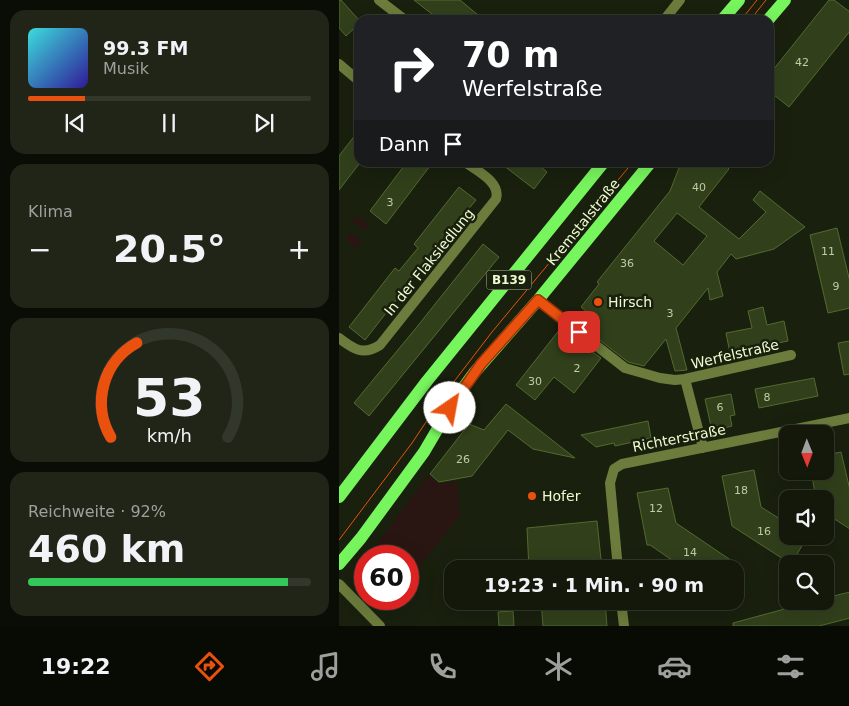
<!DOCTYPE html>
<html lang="de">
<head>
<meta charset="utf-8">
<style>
  body { margin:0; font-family:"DejaVu Sans",sans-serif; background:#202518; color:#f1f3f6; height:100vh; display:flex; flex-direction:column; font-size:19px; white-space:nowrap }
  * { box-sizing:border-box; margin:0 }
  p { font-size:16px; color:#9da09c }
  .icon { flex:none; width:28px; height:28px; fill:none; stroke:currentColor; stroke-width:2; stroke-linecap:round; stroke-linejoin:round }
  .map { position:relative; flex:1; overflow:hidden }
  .side { display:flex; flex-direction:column; gap:10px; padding:10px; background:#0a0d06; width:339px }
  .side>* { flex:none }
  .hud { position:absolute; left:15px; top:15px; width:420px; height:152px; border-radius:15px; box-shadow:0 5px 20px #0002,0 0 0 1px #32372b; background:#202124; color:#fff; overflow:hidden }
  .needle { width:32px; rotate:179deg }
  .controls { position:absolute; left:440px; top:425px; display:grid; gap:10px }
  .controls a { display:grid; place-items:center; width:55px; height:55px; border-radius:10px; background:#13180a; box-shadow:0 5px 20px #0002,0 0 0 1px #32372b; font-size:25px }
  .speed { position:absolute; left:15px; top:545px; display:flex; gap:10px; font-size:25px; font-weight:700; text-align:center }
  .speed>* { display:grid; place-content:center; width:65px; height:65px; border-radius:50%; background:#13180a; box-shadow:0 5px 20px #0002,0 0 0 1px #32372b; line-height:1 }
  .speed .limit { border:8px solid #d22; background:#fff; color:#111 }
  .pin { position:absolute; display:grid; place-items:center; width:42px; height:42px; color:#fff; margin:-21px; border-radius:10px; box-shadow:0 2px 8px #0006 }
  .me { position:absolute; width:55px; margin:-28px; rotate:33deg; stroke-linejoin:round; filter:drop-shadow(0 0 4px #0008) }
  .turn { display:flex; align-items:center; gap:18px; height:105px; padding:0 25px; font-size:22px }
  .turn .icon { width:65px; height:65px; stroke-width:2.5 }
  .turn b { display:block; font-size:35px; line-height:42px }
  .then { display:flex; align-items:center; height:48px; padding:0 25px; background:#0003; gap:10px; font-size:19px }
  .big { font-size:38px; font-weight:700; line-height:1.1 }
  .side .tile { flex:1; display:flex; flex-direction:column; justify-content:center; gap:8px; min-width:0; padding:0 18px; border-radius:15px; background:#202518 }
  .side .dial { align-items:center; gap:0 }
  .dial svg { height:130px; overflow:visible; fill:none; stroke:#32372b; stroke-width:7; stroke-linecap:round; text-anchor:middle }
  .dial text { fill:#f1f3f6; stroke:none }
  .song { display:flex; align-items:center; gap:15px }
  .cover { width:60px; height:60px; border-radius:8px; background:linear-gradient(135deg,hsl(180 70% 55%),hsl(250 70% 35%)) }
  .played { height:5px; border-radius:2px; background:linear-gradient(90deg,#ea510e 20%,#32372b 20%) }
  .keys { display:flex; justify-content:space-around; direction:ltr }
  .heat { display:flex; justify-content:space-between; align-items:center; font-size:28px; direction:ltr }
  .charge { height:8px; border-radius:4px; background:linear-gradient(90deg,#34c759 92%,#32372b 0) }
  .trip { position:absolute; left:105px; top:560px; width:300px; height:50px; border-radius:15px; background:#13180a; box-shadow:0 5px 20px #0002,0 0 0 1px #32372b; font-weight:700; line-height:50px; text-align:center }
  .tabs { display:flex; height:80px; justify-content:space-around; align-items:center; background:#080a04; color:#9da09c }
  .tabs .icon { width:35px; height:35px }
  .tabs .active { color:#ea510e }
  .tabs b { font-size:22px; color:#f1f3f6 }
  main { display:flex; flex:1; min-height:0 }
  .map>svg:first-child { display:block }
  .green { fill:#291612 }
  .building { fill:#31401b; stroke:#526a2f; fill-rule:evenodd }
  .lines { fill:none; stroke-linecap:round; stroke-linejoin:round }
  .minor { stroke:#6c7c3c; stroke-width:10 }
  .primary { stroke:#77f55d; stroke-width:12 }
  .tram { stroke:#ea510e; stroke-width:1 }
  .route-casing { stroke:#983509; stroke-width:12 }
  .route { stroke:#ea510e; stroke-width:9 }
  .poi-dot { fill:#ea510e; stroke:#19200e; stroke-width:2 }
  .labels { text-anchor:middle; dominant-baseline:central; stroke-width:5; stroke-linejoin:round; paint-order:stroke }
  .number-label { font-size:11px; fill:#bfcda3 }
  .shield { fill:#19200e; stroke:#aeba96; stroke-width:1 }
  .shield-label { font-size:12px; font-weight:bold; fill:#eefcd0 }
  .street-label { font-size:14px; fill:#eefcd0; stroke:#19200e }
  .poi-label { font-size:14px; fill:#eefcd0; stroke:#19200e; text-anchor:start }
</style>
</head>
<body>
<main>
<section class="side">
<div class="tile">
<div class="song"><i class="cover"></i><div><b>99.3 FM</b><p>Musik</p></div></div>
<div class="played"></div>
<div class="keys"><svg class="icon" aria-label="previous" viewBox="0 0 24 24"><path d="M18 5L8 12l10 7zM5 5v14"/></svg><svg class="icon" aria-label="pause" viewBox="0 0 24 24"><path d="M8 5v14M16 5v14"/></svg><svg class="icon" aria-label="next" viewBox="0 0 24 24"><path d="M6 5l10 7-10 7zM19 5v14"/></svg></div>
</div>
<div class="tile"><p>Klima</p>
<div class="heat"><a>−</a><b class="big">20.5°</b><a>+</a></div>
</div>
<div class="tile dial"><svg viewBox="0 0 100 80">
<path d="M14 69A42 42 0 1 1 86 69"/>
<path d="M14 69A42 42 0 0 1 30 11" stroke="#ea510e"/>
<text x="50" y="56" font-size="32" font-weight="700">53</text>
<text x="50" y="72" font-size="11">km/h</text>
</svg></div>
<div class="tile"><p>Reichweite · 92%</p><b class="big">460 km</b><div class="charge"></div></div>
</section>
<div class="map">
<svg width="511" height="626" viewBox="0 0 511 626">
  <rect width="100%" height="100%" fill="#19200e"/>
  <path class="green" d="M17,215L30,225L25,231L13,221Z
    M12,232L23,241L17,249L6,239Z
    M89,475L101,484L118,481L121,516L76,572L69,567V556H29Z"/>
  <path class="building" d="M0,0H2L20,20V24L7,36L0,28Z
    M75,0H121L145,20H90L94,15Z
    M490,0H495L511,12V31L450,107L430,91V75Z
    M20,130V164L0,190V156Z
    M68,162H94L47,224L31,211Z
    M160,162H196L208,172L195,189Z
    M345,162H383L390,169L360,207L400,239L427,212L414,200L421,191L466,227L435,249L397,259L392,254L378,272L384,296L371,300L369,288L337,328L348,370L336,371L327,339L305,366L289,362L249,331L258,320L242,307L260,284L258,282L331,191L340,168ZM338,213L368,236L344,265L315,241Z
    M120,187L137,200L71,280L72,281L26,340L10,327L56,268L60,271L79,248L75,244Z
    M498,228L511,282V308L489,313L471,235Z
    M144,244L160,257L30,416L15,403L77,328Z
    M424,307L428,325L445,321L449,341L391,353L387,333L413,328L409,311Z
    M221,329L262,358L235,393L215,377L196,400L177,385Z
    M511,341V374L505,375L499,343Z
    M475,378L479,396L420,408L416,389Z
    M392,394L396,415L391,416L393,426L373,431L366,399Z
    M167,404L236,458L194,449L169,430L133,476L100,482L91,474L130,424L145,430Z
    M309,421L312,438L276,446L275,443L257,447L242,435Z
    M502,452L511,490V529L486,513V499H477L472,471H486V455Z
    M415,470L422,507L449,524V536H469L452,564L393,526L383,476Z
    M329,488L337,523L393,561L388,569H346L311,545H308L298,493Z
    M258,521L263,569H190L188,528Z
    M511,592V618L480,626H394V623L475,601H486V598Z
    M202,601H266L268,626H204Z
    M174,611L175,626H160L159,612Z"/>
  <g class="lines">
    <path class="minor" d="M40,0L66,20
      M325,20L341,0
      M0,64L20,81
      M199,300L286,368L321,378L336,380L346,379L452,355
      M0,338C14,349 24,356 41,345L157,199C162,182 138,171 126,162
      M346,379L364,448
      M279,569L271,483L275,469L283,464L511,418
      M0,584L41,626
      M282,601L285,626"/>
    <path class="primary" d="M383,20L400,0
      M429,20L446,0
      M0,497L88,381L265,162
      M0,564L22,538L85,452L118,396L135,373L199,300L312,162"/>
    <path class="tram" d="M416,14L427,0
      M402,20L418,0
      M0,540L73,443L107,392L153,332L294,162"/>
  </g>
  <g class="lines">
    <defs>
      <path id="route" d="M111,408L142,364L199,300L240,332"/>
    </defs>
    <use href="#route" class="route-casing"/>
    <use href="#route" class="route"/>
  </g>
  <g class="poi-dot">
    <circle cx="259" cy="302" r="5"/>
    <circle cx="193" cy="496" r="5"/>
  </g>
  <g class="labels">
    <g class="number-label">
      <text x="463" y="62">42</text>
      <text x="360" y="187">40</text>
      <text x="51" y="202">3</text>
      <text x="489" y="251">11</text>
      <text x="288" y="263">36</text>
      <text x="497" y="286">9</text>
      <text x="331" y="313">3</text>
      <text x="238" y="368">2</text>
      <text x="196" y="381">30</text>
      <text x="428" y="397">8</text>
      <text x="381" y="407">6</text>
      <text x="124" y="459">26</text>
      <text x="402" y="490">18</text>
      <text x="317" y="508">12</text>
      <text x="425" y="531">16</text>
      <text x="351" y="552">14</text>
    </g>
    <rect class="shield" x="147.5" y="270.5" width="45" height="19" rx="4"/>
    <g class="shield-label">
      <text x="170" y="280">B139</text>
    </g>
    <g class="street-label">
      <text transform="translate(244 222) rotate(-51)">Kremstalstraße</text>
      <text transform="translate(90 262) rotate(-51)">In der Flaksiedlung</text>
      <text transform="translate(396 354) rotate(-13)">Werfelstraße</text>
      <text transform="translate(340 438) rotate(-11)">Richterstraße</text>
    </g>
    <g class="poi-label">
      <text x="269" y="302">Hirsch</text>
      <text x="203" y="496">Hofer</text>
    </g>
  </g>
</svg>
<div class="controls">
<a><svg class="needle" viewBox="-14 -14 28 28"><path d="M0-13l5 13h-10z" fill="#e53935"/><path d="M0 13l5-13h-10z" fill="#9da09c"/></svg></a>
<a><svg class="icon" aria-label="sound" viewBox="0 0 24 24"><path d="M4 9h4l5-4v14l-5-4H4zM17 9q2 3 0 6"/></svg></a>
<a><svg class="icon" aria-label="search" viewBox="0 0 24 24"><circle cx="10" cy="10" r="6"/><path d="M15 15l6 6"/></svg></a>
</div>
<div class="speed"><div class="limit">60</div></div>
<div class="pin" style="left:240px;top:332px;background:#d93025"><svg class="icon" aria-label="arrive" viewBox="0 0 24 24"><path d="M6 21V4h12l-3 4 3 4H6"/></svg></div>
<svg class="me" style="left:111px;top:408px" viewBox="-20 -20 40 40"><circle r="19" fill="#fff"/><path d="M0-13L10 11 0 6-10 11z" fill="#ea510e"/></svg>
<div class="trip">19:23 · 1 Min. · 90 m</div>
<div class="hud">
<div class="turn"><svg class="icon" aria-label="right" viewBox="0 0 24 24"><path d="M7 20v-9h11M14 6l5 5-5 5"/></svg><div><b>70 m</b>Werfelstraße</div></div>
<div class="then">Dann<svg class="icon" aria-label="arrive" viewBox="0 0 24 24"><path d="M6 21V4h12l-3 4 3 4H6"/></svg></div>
</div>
</div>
</main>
<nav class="tabs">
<b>19:22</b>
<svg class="icon active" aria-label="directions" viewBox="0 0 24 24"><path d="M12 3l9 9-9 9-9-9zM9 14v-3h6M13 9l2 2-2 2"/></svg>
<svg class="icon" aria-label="music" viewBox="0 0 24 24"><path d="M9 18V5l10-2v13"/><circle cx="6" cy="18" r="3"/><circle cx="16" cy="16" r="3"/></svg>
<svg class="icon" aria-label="phone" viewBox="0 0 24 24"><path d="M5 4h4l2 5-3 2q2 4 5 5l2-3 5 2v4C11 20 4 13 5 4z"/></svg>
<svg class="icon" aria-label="climate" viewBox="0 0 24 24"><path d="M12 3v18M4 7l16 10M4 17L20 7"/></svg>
<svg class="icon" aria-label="car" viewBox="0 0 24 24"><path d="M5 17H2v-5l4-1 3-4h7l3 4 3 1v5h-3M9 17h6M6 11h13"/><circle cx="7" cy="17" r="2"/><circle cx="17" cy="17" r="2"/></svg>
<svg class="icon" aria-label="filters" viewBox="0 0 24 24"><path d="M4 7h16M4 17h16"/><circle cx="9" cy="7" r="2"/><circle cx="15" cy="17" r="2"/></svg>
</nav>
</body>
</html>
